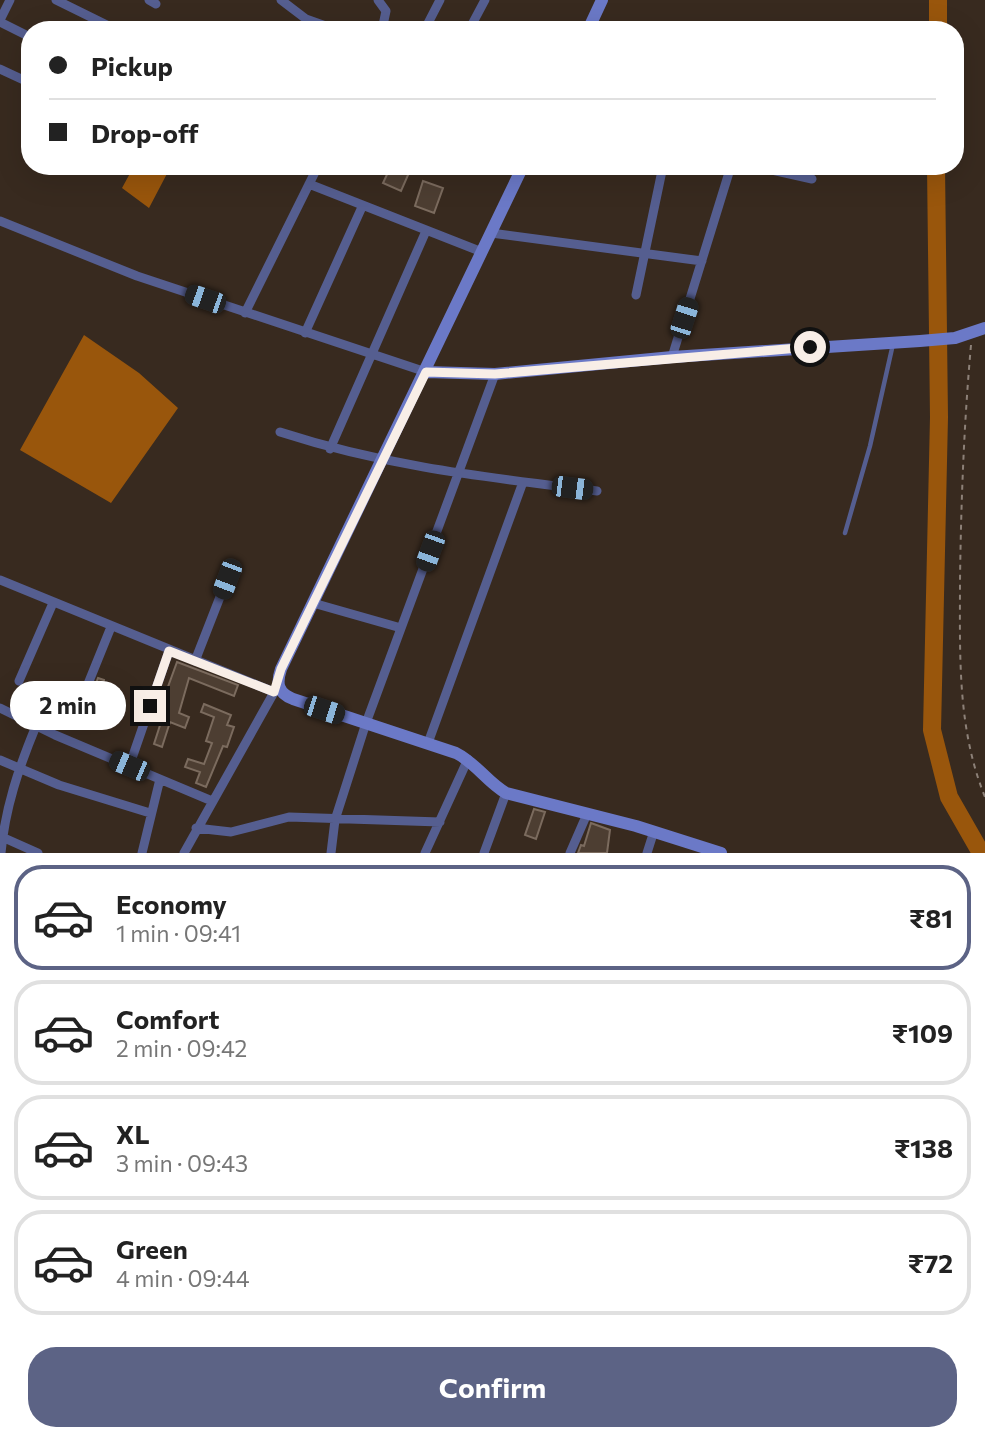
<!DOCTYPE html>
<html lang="en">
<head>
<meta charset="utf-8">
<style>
  body { margin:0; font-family:Commissioner,sans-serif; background:#f2f2f2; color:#222; height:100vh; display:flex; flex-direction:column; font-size:26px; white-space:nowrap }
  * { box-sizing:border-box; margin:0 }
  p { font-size:23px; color:#767676 }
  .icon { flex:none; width:38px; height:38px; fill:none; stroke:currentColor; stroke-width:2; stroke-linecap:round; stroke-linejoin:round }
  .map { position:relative; height:853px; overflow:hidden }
  .details { display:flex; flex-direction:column; background:#fff; flex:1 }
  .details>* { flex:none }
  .guide { position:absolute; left:21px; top:21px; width:943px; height:154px; border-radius:28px; box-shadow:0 7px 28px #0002; display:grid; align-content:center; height:154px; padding:0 28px; background:#fff }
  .end { position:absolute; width:32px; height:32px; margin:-16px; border:9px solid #f8eee7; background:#111; box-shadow:0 0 0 4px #111 }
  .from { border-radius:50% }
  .bubble { position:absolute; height:49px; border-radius:24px; background:#fff; box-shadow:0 7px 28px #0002; font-size:23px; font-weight:700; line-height:49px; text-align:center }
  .car { position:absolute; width:21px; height:42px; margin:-21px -10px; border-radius:9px; box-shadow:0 0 5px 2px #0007; background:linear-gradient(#222 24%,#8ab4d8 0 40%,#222 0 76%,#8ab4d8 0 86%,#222 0) }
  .guide b { display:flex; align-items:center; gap:24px; height:66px; font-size:26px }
  .guide b+b { border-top:2px solid #e0e0e0 }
  .guide i { width:18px; height:18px; background:#222 }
  ul { padding:12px 0 0; list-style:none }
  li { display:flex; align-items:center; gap:21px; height:105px; margin:0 14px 10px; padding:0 14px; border:4px solid #e0e0e0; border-radius:28px }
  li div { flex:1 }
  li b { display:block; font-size:26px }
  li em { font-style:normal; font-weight:700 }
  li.current { border-color:#5c6385 }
  li>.icon { width:63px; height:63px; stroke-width:1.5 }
  .action { display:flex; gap:14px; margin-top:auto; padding:14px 28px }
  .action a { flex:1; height:80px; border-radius:28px; background:#5c6385; color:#fff; font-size:28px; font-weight:700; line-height:80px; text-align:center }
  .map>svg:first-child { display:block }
  .water { fill:#99560c }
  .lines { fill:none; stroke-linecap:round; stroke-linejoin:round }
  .river { stroke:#99560c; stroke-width:18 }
  .building { fill:#4d3e32; stroke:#7b6b5e; stroke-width:2 }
  .path { stroke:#8d8178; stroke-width:2; stroke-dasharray:5 5; stroke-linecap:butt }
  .lane { stroke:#555e90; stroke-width:4.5 }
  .street { stroke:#555e90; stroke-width:9 }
  .secondary { stroke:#6b79c7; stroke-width:12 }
  .route { stroke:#f8eee7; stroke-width:9 }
</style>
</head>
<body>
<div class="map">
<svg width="985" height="853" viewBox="0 0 985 853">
  <rect width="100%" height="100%" fill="#382a1f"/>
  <path class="water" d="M134 166H171L149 208 122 188Z
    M84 335 139 373 178 408 111 503 20 450Z"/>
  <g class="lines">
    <path class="river" d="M938 30V0
      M936 166 939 417 932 730 949 797 981 853"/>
  </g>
  <path class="building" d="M391 166H412L401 191 383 183Z
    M423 181 443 188 434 213 415 206Z
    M177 662 238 685 234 696 189 678 179 713 189 717 185 728 170 722 162 747 154 744 162 719 157 717Z
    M98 678 104 680 103 685 119 689 117 700 103 697 97 716 85 712Z
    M204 704 231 715 227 725 234 727 227 747 223 746 206 787 196 783 200 772 185 767 188 759 204 764 212 743 206 741 214 717 201 712Z
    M534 809 545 812 536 839 525 835Z
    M591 823 610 830 607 853H578L581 845 584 846Z"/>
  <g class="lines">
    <path class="path" d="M971 345C964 423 961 502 960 581 960 655 957 728 985 797"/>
    <path class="lane" d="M845 533 870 446 893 344"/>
    <path class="street" d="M56 0 117 30
      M149 0 156 4
      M281 0 306 19 337 30
      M378 0 386 11 382 30
      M0 20 10 0
      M0 22 30 37
      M425 29 440 0
      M469 30 485 0
      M0 69 30 83
      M511 166 521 171
      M754 166 812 179
      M309 184 482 252
      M0 221 137 276 426 372
      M491 233 702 261
      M636 295 663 166
      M245 313 318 166
      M305 333 362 207
      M672 357 731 166
      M280 432C388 467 485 477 597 491
      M330 449 426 231
      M0 580 274 692
      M313 603 401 628
      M195 661 227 579
      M19 681 53 603
      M0 708 55 735 212 801
      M75 716 111 627
      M428 743 523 482
      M0 760 59 785 150 813
      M129 767 169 651
      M196 828 231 832 289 817 440 822
      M2 837 38 853
      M1 853C5 808 19 767 36 726
      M142 853 160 779
      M184 853 277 687
      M331 853 335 820 366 723 495 374
      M425 853 468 759
      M484 853 506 793
      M570 853 587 814
      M647 853 654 831"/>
    <path class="secondary" d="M588 30 602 0
      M523 166 281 669C276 684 278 693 293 699L456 753C476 763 487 782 506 793L636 826 721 853
      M426 372 495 374 672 357 920 341 955 338 985 328"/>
  </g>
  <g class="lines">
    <path class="route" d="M150 706 169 651 274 692 281 669 426 372 495 374 810 347"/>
  </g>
</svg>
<i class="end from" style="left:810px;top:347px"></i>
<i class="end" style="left:150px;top:706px"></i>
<div class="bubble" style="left:10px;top:681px;width:116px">2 min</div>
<i class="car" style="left:205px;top:299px;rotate:289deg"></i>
<i class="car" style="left:684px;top:318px;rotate:18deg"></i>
<i class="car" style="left:572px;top:488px;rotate:97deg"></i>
<i class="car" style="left:430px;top:551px;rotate:200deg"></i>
<i class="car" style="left:227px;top:579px;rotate:201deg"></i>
<i class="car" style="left:324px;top:710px;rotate:108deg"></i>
<i class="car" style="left:129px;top:766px;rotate:293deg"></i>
<div class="guide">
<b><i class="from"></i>Pickup</b>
<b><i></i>Drop-off</b>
</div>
</div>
<section class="details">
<ul>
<li class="current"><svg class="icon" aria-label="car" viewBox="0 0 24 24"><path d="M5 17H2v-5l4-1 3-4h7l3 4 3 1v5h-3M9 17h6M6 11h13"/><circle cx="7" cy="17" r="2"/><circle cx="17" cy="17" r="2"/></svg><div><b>Economy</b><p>1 min · 09:41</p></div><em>₹81</em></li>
<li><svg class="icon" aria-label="car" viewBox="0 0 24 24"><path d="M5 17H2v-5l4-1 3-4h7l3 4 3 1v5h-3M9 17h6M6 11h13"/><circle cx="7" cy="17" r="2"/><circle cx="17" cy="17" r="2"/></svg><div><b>Comfort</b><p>2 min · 09:42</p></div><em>₹109</em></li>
<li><svg class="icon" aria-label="car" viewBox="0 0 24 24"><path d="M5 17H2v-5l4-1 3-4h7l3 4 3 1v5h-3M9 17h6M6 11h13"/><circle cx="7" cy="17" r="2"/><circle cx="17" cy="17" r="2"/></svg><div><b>XL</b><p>3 min · 09:43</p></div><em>₹138</em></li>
<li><svg class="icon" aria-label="car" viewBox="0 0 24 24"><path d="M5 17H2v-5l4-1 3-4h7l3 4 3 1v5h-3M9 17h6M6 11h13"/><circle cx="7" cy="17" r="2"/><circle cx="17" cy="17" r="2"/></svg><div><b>Green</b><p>4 min · 09:44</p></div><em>₹72</em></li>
</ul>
<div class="action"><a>Confirm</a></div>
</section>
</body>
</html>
